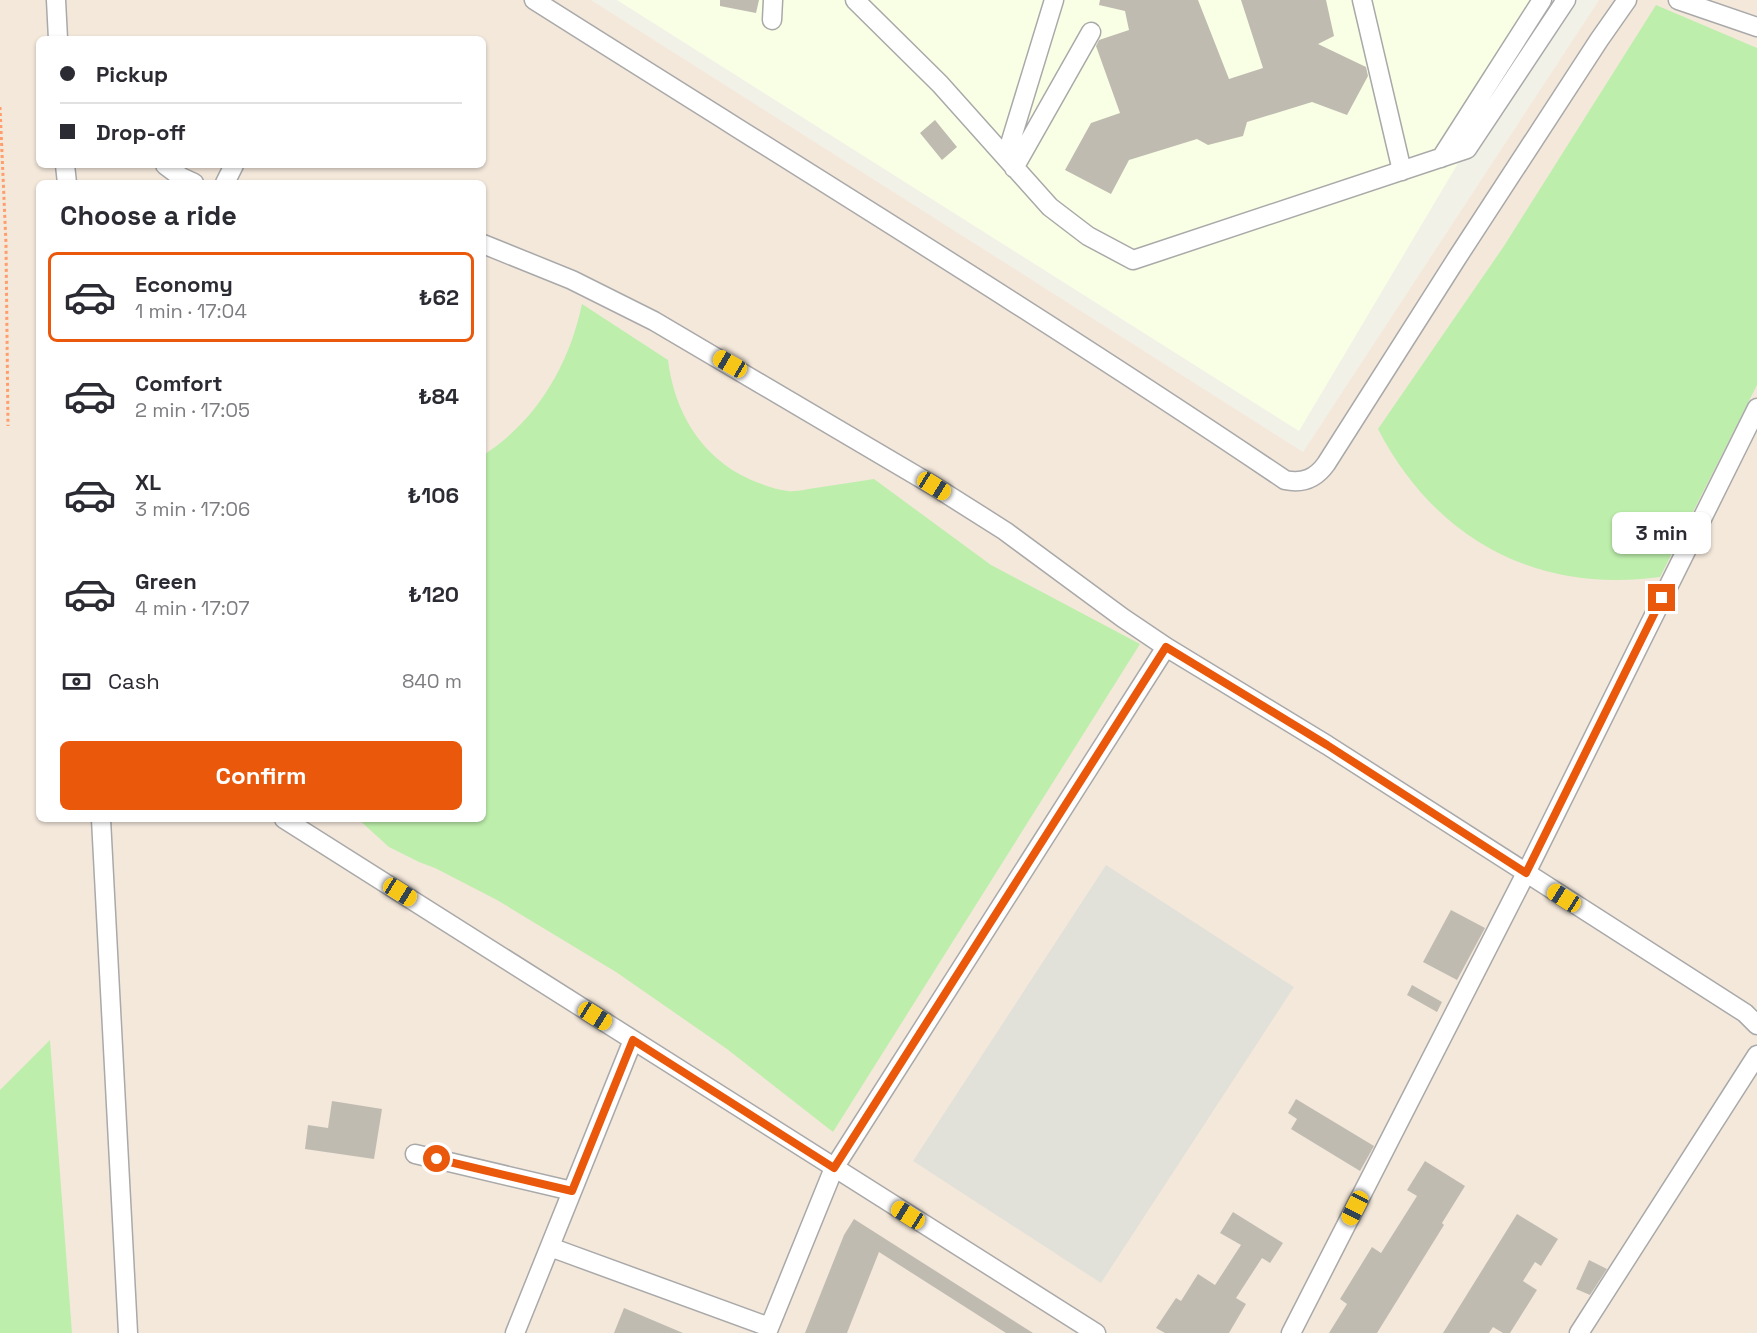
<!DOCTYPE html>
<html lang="en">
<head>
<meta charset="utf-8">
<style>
  body { margin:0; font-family:"Space Grotesk",sans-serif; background:#f2f2f3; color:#2b2b33; height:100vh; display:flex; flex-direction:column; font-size:22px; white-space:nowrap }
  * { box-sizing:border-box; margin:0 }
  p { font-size:20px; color:#7c7c81 }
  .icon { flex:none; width:33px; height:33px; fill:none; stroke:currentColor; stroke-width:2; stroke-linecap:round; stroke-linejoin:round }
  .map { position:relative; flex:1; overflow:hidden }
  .sheet { position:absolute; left:36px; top:180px; width:450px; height:642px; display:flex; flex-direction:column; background:#fff; border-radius:9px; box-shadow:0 2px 4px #0004 }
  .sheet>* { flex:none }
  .top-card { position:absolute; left:36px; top:36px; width:450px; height:132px; border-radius:9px; box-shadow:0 2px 4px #0004; display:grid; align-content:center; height:132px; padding:0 24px; background:#fff }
  .end { position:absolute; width:27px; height:27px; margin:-14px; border:8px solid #ea580c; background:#fff; box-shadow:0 0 0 3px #fff }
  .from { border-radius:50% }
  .bubble { position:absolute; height:42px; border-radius:9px; background:#fff; box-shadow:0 2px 4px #0004; font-size:20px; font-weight:700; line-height:42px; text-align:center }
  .car { position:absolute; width:18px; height:36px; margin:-18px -9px; border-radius:8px; box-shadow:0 0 4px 2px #0007; background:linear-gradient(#f5c518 24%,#345 0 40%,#f5c518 0 76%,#345 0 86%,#f5c518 0) }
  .top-card b { display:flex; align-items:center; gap:21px; height:57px; font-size:22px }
  .top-card b+b { border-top:2px solid #e1e1e2 }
  .top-card i { width:15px; height:15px; background:#2b2b33 }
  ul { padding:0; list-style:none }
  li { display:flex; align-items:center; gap:18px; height:90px; margin:0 12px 9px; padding:0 12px; border:3px solid transparent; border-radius:9px }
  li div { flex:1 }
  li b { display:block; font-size:22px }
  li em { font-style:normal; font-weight:700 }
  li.selected { border-color:#ea580c }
  li>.icon { width:54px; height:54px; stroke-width:1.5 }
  h2 { padding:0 24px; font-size:27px; line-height:72px }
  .pay { display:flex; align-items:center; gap:15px; height:66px; padding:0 24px; font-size:22px }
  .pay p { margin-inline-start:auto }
  .cta { display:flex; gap:12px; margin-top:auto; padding:12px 24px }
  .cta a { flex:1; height:69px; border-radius:9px; background:#ea580c; color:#fff; font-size:24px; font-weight:700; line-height:69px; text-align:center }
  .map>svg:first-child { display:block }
  .education { fill:#f9ffe4 }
  .military { fill:#f4e8db; fill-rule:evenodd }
  .airport { fill:#e1e1d9 }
  .grass { fill:#bdeeac }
  .building { fill:#c0bbb1 }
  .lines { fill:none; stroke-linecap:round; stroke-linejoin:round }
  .minor-casing { stroke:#a9a9a9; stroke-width:21 }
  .path { stroke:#ff9e6c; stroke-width:3; stroke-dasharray:3 3; stroke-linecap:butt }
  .minor { stroke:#fff; stroke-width:18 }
  .route { stroke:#ea580c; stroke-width:8 }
</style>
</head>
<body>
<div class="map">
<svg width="1757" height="1333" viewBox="0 0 1757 1333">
  <rect width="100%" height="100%" fill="#f2f1e8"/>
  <path class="education" d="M617 0H1555L1299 431Z"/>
  <path class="military" d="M0 0H591L1303 452 1599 0H1757V1333H0ZM39 39H483V165H39ZM39 183H483V819H39Z"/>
  <path class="airport" d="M1106 865 1294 987 1101 1283 913 1161Z"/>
  <path class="grass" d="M1656 5 1757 48V385L1660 577C1536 594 1435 539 1378 429L1504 246Z
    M582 304 668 360C674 411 701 457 749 479 761 484 775 490 788 491 797 492 807 489 815 488 835 485 855 482 874 479L991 565 1140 644 833 1132 727 1049 616 972 497 900 435 868 419 862 389 847 358 819H483V455C537 421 569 365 582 304Z
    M50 1040 72 1333H0V1090Z"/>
  <path class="building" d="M720 0H759L756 13 720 6Z
    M1100 0H1198L1229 79 1263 68 1241 0H1326L1334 36 1318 44 1366 67 1368 76 1347 115 1312 102 1247 122 1243 136 1208 145 1197 139 1129 160 1111 194 1065 170 1091 123 1120 113 1096 46 1099 40 1129 30 1125 11 1099 5Z
    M935 120 957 147 942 160 920 133Z
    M1451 910 1485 928 1457 980 1423 962Z
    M1412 985 1442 1002 1437 1012 1407 995Z
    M1296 1099 1374 1146 1360 1171 1291 1129 1297 1119 1288 1113Z
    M332 1101 382 1109 374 1159 305 1149 308 1125 328 1128Z
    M1425 1161 1465 1186 1442 1223 1444 1225 1377 1333H1329L1347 1304 1340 1299 1372 1247 1381 1253 1417 1196 1407 1190Z
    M1233 1212 1283 1243 1270 1263 1262 1258 1236 1298 1246 1304 1229 1333H1165L1156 1328 1176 1298 1181 1301 1198 1274 1215 1285 1241 1245 1220 1233Z
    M1517 1214 1558 1239 1541 1266 1535 1262 1523 1281 1537 1290 1510 1333H1503L1493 1327 1489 1333H1443Z
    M854 1219 1033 1333H1006L879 1252 847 1333H805L844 1235Z
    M1589 1260 1607 1269 1590 1295 1576 1289Z
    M624 1308 683 1333H614Z"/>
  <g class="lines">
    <g class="minor-casing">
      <path id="minor" d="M56 0 58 39
        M534 0C785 159 1039 314 1285 480 1303 484 1316 478 1326 464L1457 258 1599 40 1627 0
        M855 0 940 84 1050 207 1088 236 1133 260 1467 149 1566 0
        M1362 0 1402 171
        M1678 0 1757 27
        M772 20 773 0
        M1006 157 1054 0
        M1441 158 1542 0
        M65 165 67 183
        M165 165 181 177 194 183
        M1014 168 1091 32
        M225 183 234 165
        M483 244 572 280 654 321 934 486 1005 531 1123 618 1166 647 1327 745 1745 1013 1757 1025
        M101 819 128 1333
        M284 819 1096 1333
        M415 1154 572 1191
        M550 1247 769 1327
        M515 1333 633 1040
        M767 1333 834 1168 1166 647
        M1291 1333 1526 873 1757 408
        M1579 1333 1757 1055"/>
    </g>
    <path class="path" d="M0 107 6 244 8 426"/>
    <use href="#minor" class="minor"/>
  </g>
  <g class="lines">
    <path class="route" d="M437 1159 572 1191 633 1040 834 1168 1166 647 1327 745 1526 873 1662 598"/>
  </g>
</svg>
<i class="end from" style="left:437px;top:1159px"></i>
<i class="end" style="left:1662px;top:598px"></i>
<div class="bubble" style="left:1612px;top:512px;width:99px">3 min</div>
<i class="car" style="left:730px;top:364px;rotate:300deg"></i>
<i class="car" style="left:934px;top:486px;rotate:122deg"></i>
<i class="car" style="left:400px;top:892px;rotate:122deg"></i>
<i class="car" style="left:1564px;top:898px;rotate:302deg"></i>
<i class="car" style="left:595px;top:1016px;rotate:122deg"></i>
<i class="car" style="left:1355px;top:1208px;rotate:207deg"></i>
<i class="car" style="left:908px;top:1215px;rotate:302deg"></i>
<div class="top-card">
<b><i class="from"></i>Pickup</b>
<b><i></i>Drop-off</b>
</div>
<section class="sheet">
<h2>Choose a ride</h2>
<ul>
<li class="selected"><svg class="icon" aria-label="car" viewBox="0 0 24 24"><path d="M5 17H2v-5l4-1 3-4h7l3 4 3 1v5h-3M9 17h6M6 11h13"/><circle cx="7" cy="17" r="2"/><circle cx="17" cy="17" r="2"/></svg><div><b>Economy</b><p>1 min · 17:04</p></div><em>₺62</em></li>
<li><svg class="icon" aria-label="car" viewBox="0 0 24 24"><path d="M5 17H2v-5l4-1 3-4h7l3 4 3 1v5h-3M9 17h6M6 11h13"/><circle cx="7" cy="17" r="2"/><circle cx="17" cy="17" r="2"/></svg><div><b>Comfort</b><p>2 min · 17:05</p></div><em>₺84</em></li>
<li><svg class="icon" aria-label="car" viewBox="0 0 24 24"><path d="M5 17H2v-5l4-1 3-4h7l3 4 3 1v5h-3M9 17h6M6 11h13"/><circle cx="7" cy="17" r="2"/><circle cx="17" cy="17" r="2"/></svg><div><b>XL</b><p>3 min · 17:06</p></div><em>₺106</em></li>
<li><svg class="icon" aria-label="car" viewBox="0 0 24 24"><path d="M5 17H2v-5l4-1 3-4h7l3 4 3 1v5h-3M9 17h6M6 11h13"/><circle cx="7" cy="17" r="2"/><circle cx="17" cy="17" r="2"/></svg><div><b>Green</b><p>4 min · 17:07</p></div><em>₺120</em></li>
</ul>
<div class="pay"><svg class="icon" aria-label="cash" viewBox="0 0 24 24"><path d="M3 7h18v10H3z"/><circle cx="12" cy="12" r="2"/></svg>Cash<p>840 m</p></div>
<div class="cta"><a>Confirm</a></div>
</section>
</div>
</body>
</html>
